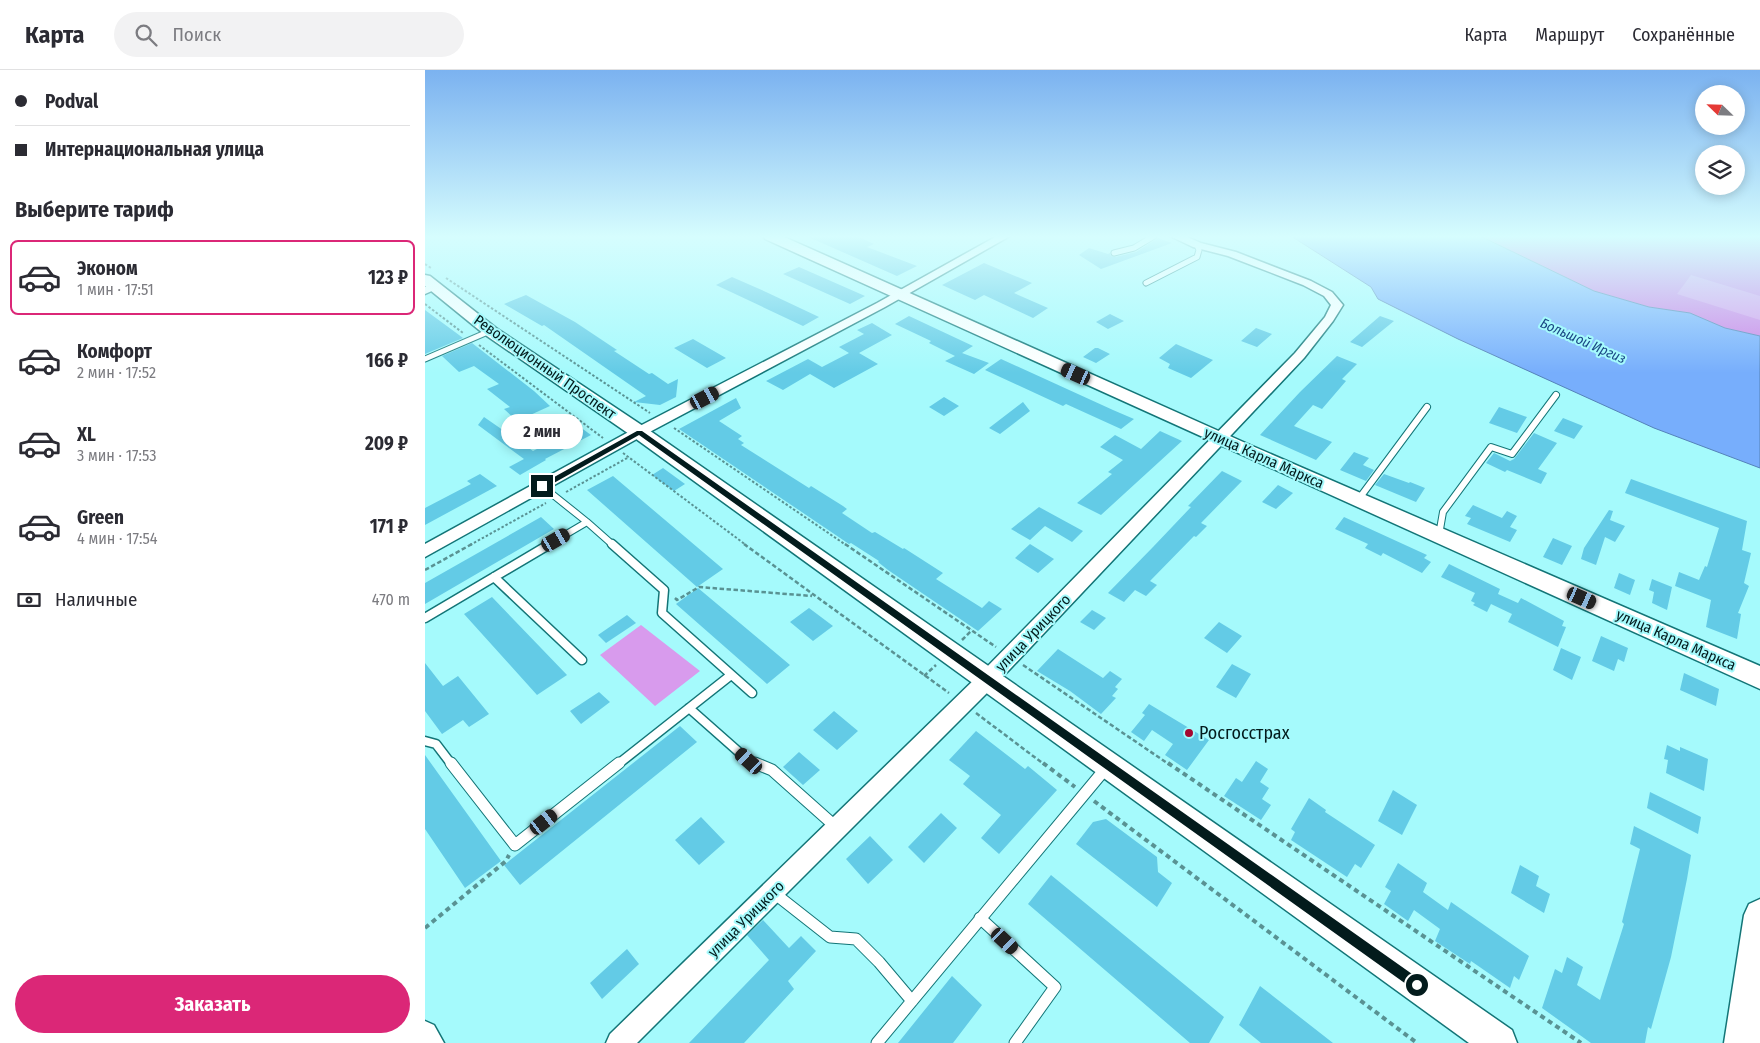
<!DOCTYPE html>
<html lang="ru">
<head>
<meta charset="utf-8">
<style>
  body { margin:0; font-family:"Fira Sans Condensed",sans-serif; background:#f2f2f3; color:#2b2b33; height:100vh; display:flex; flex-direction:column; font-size:19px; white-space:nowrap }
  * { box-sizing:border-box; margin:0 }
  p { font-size:16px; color:#7c7c81 }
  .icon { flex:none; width:28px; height:28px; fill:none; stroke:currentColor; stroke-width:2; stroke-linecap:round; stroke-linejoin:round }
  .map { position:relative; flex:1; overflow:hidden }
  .details { display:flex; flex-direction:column; background:#fff; width:425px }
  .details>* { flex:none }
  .top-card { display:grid; align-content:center; height:110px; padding:0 15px; background:#fff }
  .needle { width:32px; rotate:293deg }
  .tools { position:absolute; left:1270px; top:15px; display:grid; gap:10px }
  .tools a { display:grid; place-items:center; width:50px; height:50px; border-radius:50%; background:#fff; box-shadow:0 2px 12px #0003; font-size:25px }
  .end { position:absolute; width:22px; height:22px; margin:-11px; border:6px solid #031b1c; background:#fff; box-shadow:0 0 0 2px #fff }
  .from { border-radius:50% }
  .bubble { position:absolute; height:35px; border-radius:18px; background:#fff; box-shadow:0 2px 12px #0003; font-size:16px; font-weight:700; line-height:35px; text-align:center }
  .car { position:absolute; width:15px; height:30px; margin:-15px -8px; border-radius:6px; box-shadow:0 0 4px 1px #0007; background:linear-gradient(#222 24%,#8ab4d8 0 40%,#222 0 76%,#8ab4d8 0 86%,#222 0) }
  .top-card b { display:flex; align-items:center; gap:18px; height:48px; font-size:19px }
  .top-card b+b { border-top:1px solid #e1e1e2 }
  .top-card i { width:12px; height:12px; background:#2b2b33 }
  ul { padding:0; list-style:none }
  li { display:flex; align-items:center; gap:15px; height:75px; margin:0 10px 8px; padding:0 5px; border:2px solid transparent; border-radius:8px }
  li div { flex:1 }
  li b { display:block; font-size:19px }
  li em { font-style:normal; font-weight:700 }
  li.on { border-color:#db2777 }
  li>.icon { width:45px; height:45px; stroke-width:1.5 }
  h2 { padding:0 15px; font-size:22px; line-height:60px }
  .pay { display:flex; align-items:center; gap:12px; height:55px; padding:0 15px; font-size:19px }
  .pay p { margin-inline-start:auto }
  .button { display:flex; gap:10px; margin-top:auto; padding:10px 15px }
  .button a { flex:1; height:58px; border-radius:30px; background:#db2777; color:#fff; font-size:20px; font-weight:700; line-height:58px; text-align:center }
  header { display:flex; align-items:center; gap:30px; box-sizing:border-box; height:70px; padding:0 25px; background:#fff; border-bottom:1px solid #e1e1e2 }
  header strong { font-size:24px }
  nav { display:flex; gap:28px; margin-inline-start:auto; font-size:18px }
  .search { width:350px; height:45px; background:#f2f2f3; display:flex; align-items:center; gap:12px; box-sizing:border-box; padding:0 18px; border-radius:28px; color:#7c7c81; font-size:19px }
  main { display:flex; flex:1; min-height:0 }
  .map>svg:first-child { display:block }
  .green { fill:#d89bed }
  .forest { fill:#ce83e7 }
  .water { fill:#77aefc; stroke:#5482b9 }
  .building { fill:#63cbe6 }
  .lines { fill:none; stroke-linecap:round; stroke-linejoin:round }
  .lane-far3-casing { stroke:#137577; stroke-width:7 }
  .lane-far2-casing { stroke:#137577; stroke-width:8 }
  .lane-far1-casing { stroke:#137577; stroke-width:11 }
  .lane-casing { stroke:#137577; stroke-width:13 }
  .street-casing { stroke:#137577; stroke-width:3 }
  .secondary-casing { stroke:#137577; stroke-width:3 }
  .path-far2 { stroke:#599293; stroke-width:2; stroke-dasharray:2.5 2; stroke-linecap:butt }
  .path-far1 { stroke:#599293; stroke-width:2.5; stroke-dasharray:4.5 2.5; stroke-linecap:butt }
  .path { stroke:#599293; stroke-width:4; stroke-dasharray:5 4; stroke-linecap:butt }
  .lane-far3 { stroke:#fff; stroke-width:5 }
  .lane-far2 { stroke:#fff; stroke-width:6 }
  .lane-far1 { stroke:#fff; stroke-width:8 }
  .lane { stroke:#fff; stroke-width:11 }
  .street { fill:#fff; fill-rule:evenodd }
  .secondary { fill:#fff; fill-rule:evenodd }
  .route { fill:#031b1c }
  .poi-dot { fill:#a40730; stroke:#a5fafc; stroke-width:2 }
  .labels { text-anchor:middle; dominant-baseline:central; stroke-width:4; stroke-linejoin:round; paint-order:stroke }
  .far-water-label { font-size:14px; font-style:italic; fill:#1b4785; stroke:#a5fafc }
  .street-label { font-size:15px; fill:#031b1c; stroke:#a5fafc }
  .near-poi-label { font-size:18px; fill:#031b1c; stroke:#a5fafc; text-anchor:start }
</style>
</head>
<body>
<header>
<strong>Карта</strong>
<div class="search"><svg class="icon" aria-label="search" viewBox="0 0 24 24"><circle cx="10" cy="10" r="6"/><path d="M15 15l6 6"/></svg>Поиск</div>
<nav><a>Карта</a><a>Маршрут</a><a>Сохранённые</a></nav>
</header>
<main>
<section class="details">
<div class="top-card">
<b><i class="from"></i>Podval</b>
<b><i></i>Интернациональная улица</b>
</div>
<h2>Выберите тариф</h2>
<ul>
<li class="on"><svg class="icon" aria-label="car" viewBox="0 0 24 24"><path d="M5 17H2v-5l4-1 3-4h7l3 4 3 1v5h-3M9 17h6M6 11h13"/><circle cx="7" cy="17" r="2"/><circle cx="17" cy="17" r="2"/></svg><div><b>Эконом</b><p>1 мин · 17:51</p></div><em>123 ₽</em></li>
<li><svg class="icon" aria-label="car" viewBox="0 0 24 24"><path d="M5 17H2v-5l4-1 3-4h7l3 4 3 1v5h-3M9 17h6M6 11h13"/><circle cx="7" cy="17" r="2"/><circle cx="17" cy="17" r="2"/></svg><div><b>Комфорт</b><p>2 мин · 17:52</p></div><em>166 ₽</em></li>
<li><svg class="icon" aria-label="car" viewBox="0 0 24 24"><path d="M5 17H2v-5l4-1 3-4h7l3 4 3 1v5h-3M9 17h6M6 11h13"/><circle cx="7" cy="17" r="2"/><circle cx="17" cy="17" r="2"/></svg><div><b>XL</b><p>3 мин · 17:53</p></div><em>209 ₽</em></li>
<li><svg class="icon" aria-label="car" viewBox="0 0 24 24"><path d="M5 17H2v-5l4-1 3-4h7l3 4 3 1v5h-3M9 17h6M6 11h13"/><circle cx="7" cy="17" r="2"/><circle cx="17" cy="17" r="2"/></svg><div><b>Green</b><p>4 мин · 17:54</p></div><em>171 ₽</em></li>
</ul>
<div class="pay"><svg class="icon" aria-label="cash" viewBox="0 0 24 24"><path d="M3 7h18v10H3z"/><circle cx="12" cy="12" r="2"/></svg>Наличные<p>470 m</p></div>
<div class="button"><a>Заказать</a></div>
</section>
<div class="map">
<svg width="1335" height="973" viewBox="0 0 1335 973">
  <rect width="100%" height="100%" fill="#a5fafc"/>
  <path class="green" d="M1262 166H1335V266L1300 258 1265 243 1224 237Z
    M216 555 275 601 230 636 175 585Z"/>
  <path class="forest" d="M1055 166H1335V226L1266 205 1252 224 1335 250V266L1300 258 1265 243 1224 237 1169 221Z"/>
  <path class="water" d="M866 166H1055L1169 221 1224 237 1265 243 1300 258 1335 266V398L1229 358 1033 269 953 229 946 217Z"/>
  <path class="building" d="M381 166H432L449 174 442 177 492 196 472 206Z
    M733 168 747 173 676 199 654 185 664 178 683 184 685 183 686 186 690 187 711 182Z
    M559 193 607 213 589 223 623 238 608 248 559 225 550 230 517 215Z
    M374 197 440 226 425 234 358 204Z
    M307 207 341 222 394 247 378 256 291 215Z
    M101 225 150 252 192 280 189 281 224 304 227 303 243 314 253 309 251 327 235 335 209 332 221 326 119 255 117 256 79 234Z
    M0 240 30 262 38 268 0 284Z
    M685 244 699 251 683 259 671 252Z
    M484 246 548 276 537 283 564 293 549 304 520 291 530 286 504 273 506 271 470 254Z
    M955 246 969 251 937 277 925 272Z
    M447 253 467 265 434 283 453 294 409 318 385 304 358 320 341 311 383 289 397 297 424 283 414 277 439 264 432 260Z
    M831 258 847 264 832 277 816 271Z
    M268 269 301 288 282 298 249 278Z
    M47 273 109 321 125 336 92 351 79 339 85 337 62 319 74 314 49 296 34 302 17 286Z
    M751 274 788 290 766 308 743 298 745 294 734 288Z
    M670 278H673L685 284 671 293 658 287Z
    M912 286 932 294 917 309 921 311 897 339 888 335 869 356 907 372 891 390 835 365 875 322Z
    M576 289 688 340 709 349 696 359 641 334 638 336 560 300Z
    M519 327 534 336 519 346 504 337Z
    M311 328 316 338 294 351 317 366 313 369 319 373 316 375 384 418 386 416 418 436 422 439 417 443 447 463 450 462 478 479 479 478 518 503 511 509 557 538 564 531 577 539 553 561 463 500 453 492 454 491 426 473 424 474 254 359Z
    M598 332 605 341 575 364 564 358Z
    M1074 337 1102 347 1092 363 1064 353Z
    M59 347 108 381 155 357 166 365 120 389 121 390 95 405 84 397 99 389 53 355Z
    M1138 348 1158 356 1149 369 1129 361Z
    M735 361 757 371 676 445 652 433 687 404 683 402 698 390 675 377 690 365 716 379Z
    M1109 363 1132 373 1113 399 1122 403 1116 414 1082 400 1080 402 1061 393 1069 383 1085 391 1089 389Z
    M929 382 944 388 938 395 949 400 941 411 915 400Z
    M238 398 260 414 249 421 227 405Z
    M797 401 817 411 776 453 782 456 771 467 769 466 725 511 732 515 721 526 710 520 699 532 683 523 728 477 766 437 763 436Z
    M55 404 72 416 0 455V438L46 414 42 411Z
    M959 404 984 413 985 412 1000 418 991 432 950 415Z
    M188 406 298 499 272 517 162 420Z
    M1206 409 1322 451 1317 480 1326 483 1319 513 1324 516 1313 543 1316 544 1312 569 1281 557 1286 530 1250 516 1254 502 1274 510 1280 496 1282 497 1294 458 1200 423Z
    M853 415 868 423 851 439 837 432Z
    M1048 435 1077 448 1082 441 1092 446 1085 457 1092 460 1085 472 1042 454 1046 448 1040 446Z
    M614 437 658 461 647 472 620 456 605 470 586 459Z
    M1184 440 1188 441 1185 450 1200 456 1190 472 1180 467 1171 495 1156 489 1159 478Z
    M116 447 129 459 0 534V513Z
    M919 447 1002 485 999 488 1006 492 997 503 958 483 956 486 940 478 943 474 910 459Z
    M1128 468 1147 476 1137 495 1118 487Z
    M605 474 629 489 613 503 590 488Z
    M1024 494 1075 519 1073 524 1093 533 1096 528 1139 551 1137 556 1141 557 1133 577 1083 552 1087 544 1066 534 1062 542 1048 535 1050 533 1046 531 1050 523 1016 507Z
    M1194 503 1210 510 1205 525 1189 518Z
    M1227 509 1247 517 1242 540 1227 533 1229 522 1224 520Z
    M273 518 365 595 342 614 251 534Z
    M67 527 142 605 112 625 39 544Z
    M384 538 408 556 388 571 365 552Z
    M667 540 681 548 669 560 655 552Z
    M202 545 211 553 181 573 173 565Z
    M794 552 817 566 802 583 779 568Z
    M1176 566 1203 578 1199 592 1193 589 1189 601 1167 591Z
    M1136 578 1156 587 1147 610 1128 600Z
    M633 579 678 608 685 601 697 609 690 617 693 619 687 626 691 628 676 644 645 621 612 601Z
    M0 593 18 616 33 606 64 644 44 657 38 650 17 664 0 641Z
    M807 594 826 604 811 628 791 617Z
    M1259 603 1294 619 1291 636 1255 620Z
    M174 622 185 632 156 654 145 641Z
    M724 634 784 670 762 700 740 685 748 674 727 660 719 671 706 662 720 645 717 643Z
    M409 641 433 661 412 680 388 660Z
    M255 656 272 672 95 815 79 795Z
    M551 661 600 699 603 696 632 720 574 784 556 768 576 745 538 714 545 706 524 690Z
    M1242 675 1255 681V677L1283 689 1279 721 1241 703 1243 690 1239 689Z
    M374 682 395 700 378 715 358 697Z
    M0 685 76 791 40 818 0 759Z
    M831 691 843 699 835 712 844 718 837 729 846 735 836 750 799 726 811 708 817 712Z
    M968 720 992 735 977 765 953 751Z
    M1225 722 1276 747 1273 764 1222 738Z
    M884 728 901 740 900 742 950 775 936 798 930 794 922 807 866 770 870 762 866 759Z
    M516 743 532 758 499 793 483 777Z
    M276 747 300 772 274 795 250 770Z
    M681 749 732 787 733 802 747 813 732 837 651 774 668 752Z
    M1209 756 1266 785 1262 809 1246 887 1226 959 1223 957 1220 973H1166L1117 938 1130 899 1137 903 1142 887 1158 897 1152 915 1175 930 1199 854 1197 852 1215 779 1205 774Z
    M445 766 468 790 443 814 421 789Z
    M973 793 1002 813 998 822 1023 840 1026 832 1104 886 1094 910 1089 906 1085 918 1046 891 1045 894 1010 871 1015 859 989 840 983 851 959 834 966 821 960 817Z
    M1095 795 1114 806 1111 816 1125 824 1119 843 1086 823Z
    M626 805 799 947 784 973H765L603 834Z
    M338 850 364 878 376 866 391 881 363 911 369 919 319 973H264L344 890 322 865Z
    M202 879 214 894 177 929 165 913Z
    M527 906 557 935 528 973H473Z
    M835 916 908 973H836L814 955Z"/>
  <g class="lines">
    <g class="lane-far3-casing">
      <path id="lane-far3" d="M689 183 709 178 729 166
        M721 213 772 187 774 180 772 175
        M0 289 65 261"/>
    </g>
    <g class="lane-far2-casing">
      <path id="lane-far2" d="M117 416 162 452 123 475
        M933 430 1002 337
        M162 452 188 475
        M1014 465 1018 442 1066 377 1087 384 1131 325"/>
    </g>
    <g class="lane-far1-casing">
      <path id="lane-far1" d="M187 474 239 520 237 543 327 623
        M69 507 157 590
        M0 548 125 474
        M264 638 324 691 333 695
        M0 671 11 674 27 695
        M192 695 306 605"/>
    </g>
    <g class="lane-casing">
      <path id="lane" d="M26 693 90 775 194 693
        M330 693 347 700 411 757
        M349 823 405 867 431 869 454 892 487 931
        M555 848 630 917 590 973
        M452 973 681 698"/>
    </g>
    <g class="street-casing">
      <path id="street" d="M572 166H585L460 237 219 365 0 487V474L209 359 452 233Z
        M745 166H760L776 173 811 182 886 211 907 222 918 235 908 251 879 288 569 616 212 973H181L185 964 555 604 870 283 900 247 906 235 899 226 878 215 803 186 768 177Z
        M11 214 16 217 0 224V217Z
        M0 951 9 955 19 973H0Z"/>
    </g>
    <g class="secondary-casing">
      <path id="secondary" d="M338 166H357L825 375 1335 596V619L340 169Z
        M0 205 5 206 71 258 221 358 1087 960 1092 973H1044L207 366 59 264 0 216Z
        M1335 829V973H1299L1319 845 1324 834Z"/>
    </g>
    <path class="path-far2" d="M0 194 6 198
      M21 208 225 343
      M0 234 38 263
      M54 275 178 368
      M249 358 421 475
      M198 383 321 475
      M141 422 204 387
      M45 475 121 433"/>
    <path class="path-far1" d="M319 474 524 623
      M420 474 571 577
      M0 500 47 474
      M250 528 252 530 274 517 387 526
      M537 570 547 560
      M598 595 745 695
      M499 606 511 595
      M551 643 620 695"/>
    <path class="path" d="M618 693 650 717
      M743 693 1156 973
      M669 731 992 973
      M0 858 81 791 84 785"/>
    <use href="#lane-far3" class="lane-far3"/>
    <use href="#lane-far2" class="lane-far2"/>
    <use href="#lane-far1" class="lane-far1"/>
    <use href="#lane" class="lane"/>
    <use href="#street" class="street"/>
    <use href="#secondary" class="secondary"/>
  </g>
  <linearGradient id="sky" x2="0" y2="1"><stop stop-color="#7bb2f0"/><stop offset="0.55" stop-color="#d6fdfe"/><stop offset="1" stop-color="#d6fdfe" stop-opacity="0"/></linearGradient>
  <rect width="1335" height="303" fill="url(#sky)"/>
  <path class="route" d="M212 361H217L997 911 999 915 997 919 992 921 988 919 214 365 120 418 113 416Z"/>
  <circle class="poi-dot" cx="764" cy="663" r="5"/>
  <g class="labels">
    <g class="far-water-label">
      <text transform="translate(1158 271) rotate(24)">Большой Иргиз</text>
    </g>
    <g class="street-label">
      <text transform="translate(120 297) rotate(35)">Революционный Проспект</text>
      <text transform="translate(839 388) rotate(24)">улица Карла Маркса</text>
      <text transform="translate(608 563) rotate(-46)">улица Урицкого</text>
      <text transform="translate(1251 570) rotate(24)">улица Карла Маркса</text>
      <text transform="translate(321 849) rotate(-45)">улица Урицкого</text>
    </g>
    <g class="near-poi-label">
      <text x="774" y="663">Росгосстрах</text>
    </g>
  </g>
</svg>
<div class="tools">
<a><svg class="needle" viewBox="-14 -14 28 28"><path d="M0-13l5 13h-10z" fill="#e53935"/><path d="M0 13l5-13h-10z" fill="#7c7c81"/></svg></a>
<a><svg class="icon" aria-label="layers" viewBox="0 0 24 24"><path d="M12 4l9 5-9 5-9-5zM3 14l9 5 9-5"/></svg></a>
</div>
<i class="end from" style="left:992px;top:915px"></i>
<i class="end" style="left:117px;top:416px"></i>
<div class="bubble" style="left:76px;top:344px;width:82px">2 мин</div>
<i class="car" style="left:651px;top:304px;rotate:294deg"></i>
<i class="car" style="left:280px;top:328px;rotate:62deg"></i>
<i class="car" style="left:131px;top:470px;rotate:60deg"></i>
<i class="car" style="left:1157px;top:528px;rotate:114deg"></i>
<i class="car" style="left:324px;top:691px;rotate:312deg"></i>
<i class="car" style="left:119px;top:752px;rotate:52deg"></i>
<i class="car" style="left:580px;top:871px;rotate:133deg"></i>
</div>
</main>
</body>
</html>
